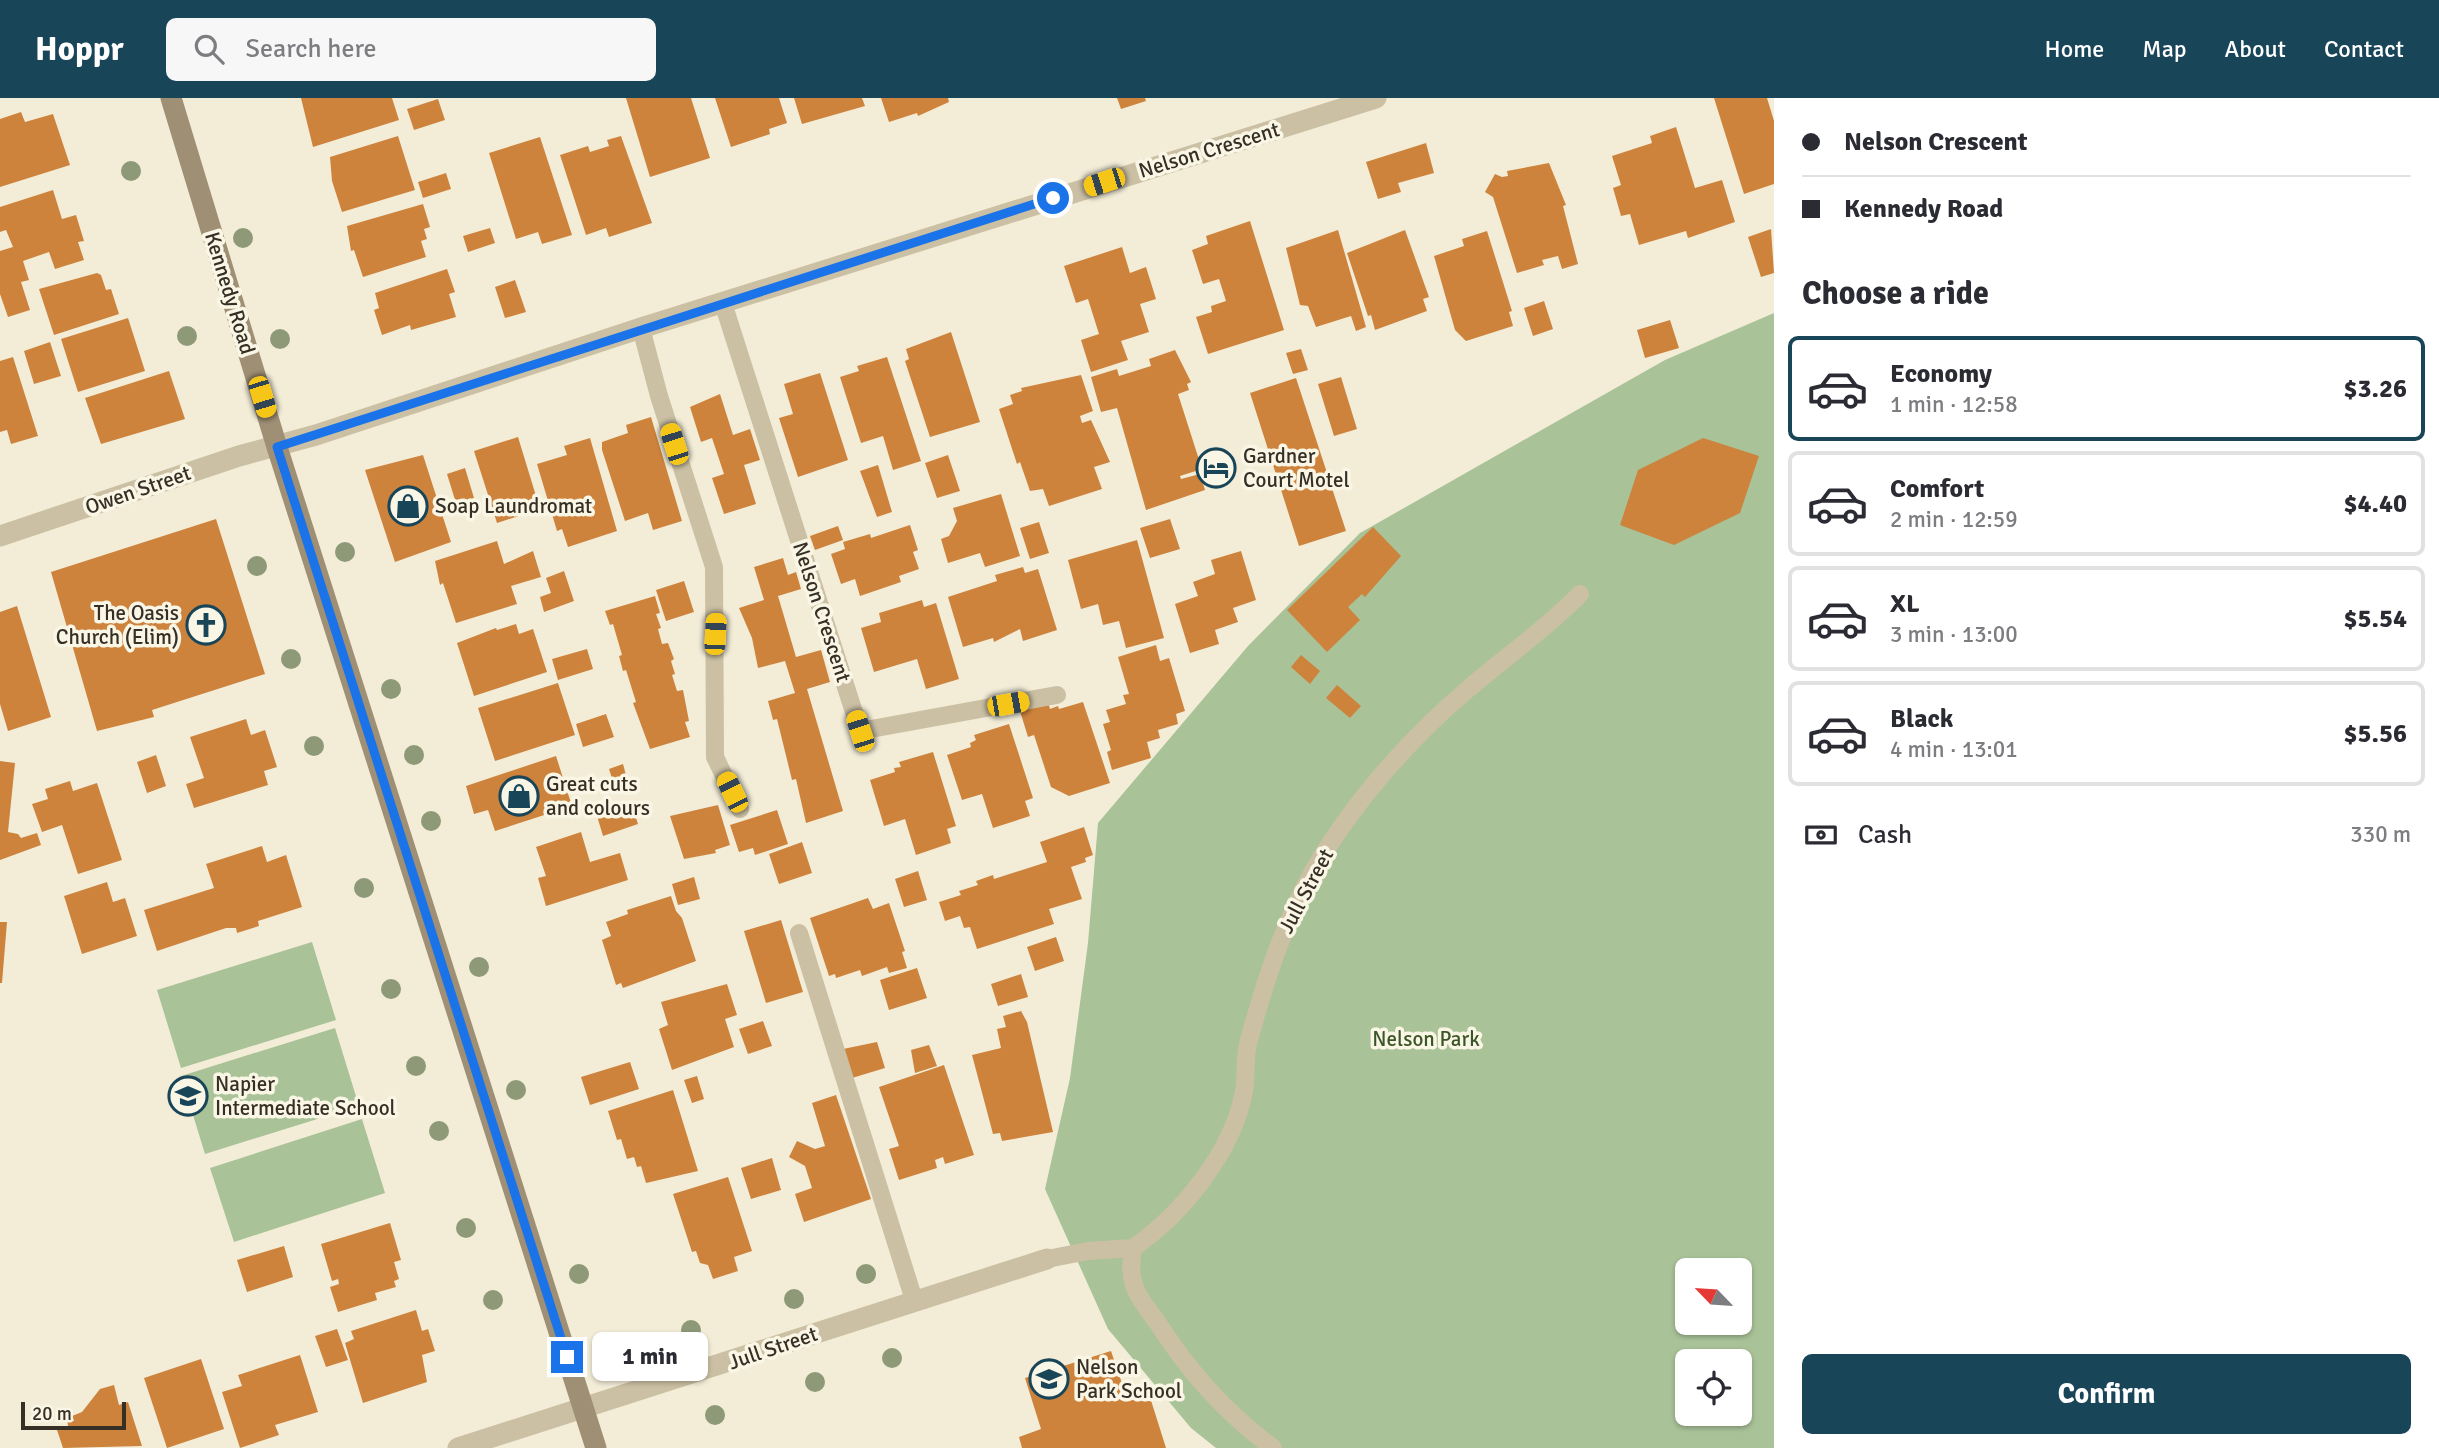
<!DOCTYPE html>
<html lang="en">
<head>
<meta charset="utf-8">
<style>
  body { margin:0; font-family:Signika,sans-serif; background:#f7f7f7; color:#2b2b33; height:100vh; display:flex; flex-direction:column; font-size:26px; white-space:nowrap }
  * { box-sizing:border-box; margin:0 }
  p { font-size:23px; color:#7c7c81 }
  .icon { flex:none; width:38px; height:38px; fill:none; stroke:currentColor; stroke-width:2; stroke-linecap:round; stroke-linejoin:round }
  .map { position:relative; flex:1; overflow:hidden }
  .drawer { display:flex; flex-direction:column; background:#fff; width:665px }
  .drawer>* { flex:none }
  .guide { display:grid; align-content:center; height:154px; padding:0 28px; background:#fff }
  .needle { width:46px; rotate:295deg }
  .tools { position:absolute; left:1675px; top:1160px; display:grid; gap:14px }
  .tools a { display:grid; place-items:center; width:77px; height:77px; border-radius:10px; background:#fff; box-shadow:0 2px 5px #0004; font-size:35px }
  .scale { position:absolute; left:21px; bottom:18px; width:105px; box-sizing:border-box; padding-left:7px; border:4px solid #362f26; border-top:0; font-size:19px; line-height:24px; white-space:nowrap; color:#362f26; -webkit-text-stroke:5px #faf6e5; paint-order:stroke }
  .end { position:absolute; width:32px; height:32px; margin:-16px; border:9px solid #1a73e8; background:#fff; box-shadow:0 0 0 4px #fff }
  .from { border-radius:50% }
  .bubble { position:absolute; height:49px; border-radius:10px; background:#fff; box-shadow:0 2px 5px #0004; font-size:23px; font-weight:800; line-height:49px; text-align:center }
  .car { position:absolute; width:21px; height:42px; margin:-21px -10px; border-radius:9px; box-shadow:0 0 5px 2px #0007; background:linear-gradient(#f5c518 24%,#345 0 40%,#f5c518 0 76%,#345 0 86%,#f5c518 0) }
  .guide b { display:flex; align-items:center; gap:24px; height:66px; font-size:26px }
  .guide b+b { border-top:2px solid #e1e1e2 }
  .guide i { width:18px; height:18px; background:#2b2b33 }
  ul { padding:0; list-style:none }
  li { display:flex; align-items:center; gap:21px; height:105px; margin:0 14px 10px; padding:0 14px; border:4px solid #e1e1e2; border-radius:10px }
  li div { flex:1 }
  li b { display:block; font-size:26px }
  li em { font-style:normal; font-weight:800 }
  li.current { border-color:#194559 }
  li>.icon { width:63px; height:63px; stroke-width:1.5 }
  h2 { padding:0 28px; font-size:32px; line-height:84px }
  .pay { display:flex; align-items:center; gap:18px; height:77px; padding:0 28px; font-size:26px }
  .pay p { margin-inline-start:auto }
  .action { display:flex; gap:14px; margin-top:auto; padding:14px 28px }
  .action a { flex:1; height:80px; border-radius:10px; background:#194559; color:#fff; font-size:28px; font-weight:800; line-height:80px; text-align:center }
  header { display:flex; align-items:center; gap:42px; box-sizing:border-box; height:98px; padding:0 35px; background:#194559; color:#fff }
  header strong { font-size:33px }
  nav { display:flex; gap:38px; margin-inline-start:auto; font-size:24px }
  .search { width:490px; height:63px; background:#f7f7f7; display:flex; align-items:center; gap:18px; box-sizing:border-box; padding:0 24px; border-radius:10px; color:#7c7c81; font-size:26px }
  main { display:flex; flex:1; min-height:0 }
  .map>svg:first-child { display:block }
  .green { fill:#a9c298; fill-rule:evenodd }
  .building { fill:#cd833c }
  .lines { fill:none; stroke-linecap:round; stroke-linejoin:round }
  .lane { stroke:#cbc0a4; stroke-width:18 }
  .street { stroke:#cbc0a4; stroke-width:21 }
  .secondary { stroke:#9f8f75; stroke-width:21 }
  .tree { fill:#8d9977 }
  .route { stroke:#1a73e8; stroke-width:9 }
  .labels { text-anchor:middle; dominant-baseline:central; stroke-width:7; stroke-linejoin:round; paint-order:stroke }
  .street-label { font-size:21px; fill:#362f26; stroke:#faf6e5 }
  .poi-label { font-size:21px; fill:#362f26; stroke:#faf6e5; text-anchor:start }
  .park-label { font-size:21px; fill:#3a5528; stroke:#faf6e5 }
</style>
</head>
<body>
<header>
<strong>Hoppr</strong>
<div class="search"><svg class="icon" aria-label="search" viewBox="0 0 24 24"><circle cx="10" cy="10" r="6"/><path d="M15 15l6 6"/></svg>Search here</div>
<nav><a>Home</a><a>Map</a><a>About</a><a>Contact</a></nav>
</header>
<main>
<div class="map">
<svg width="1774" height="1350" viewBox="0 0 1774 1350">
  <rect width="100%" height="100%" fill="#f3edd8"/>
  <path class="green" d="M1774 215V1350H1216L1191 1330 1108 1231 1045 1091 1070 980 1088 845 1098 725 1248 548 1360 435 1665 262ZM1687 1172H1740V1225H1687ZM1687 1264H1740V1316H1687Z
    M312 844 336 922 181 970 157 892Z
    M335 930 359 1008 205 1056 181 978Z
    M362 1021 385 1095 234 1144 210 1070Z"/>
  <path class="building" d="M301 0H392L399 22 313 49Z
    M626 0H691L710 60 650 79Z
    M715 0H779L787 25 769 31 770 36 731 49Z
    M794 0H862L865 8 802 26Z
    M881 0H948L949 4 918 18 917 15 889 24Z
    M1117 0H1145L1146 3 1121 11Z
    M1714 0H1767L1774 23V86L1744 96Z
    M438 1 445 22 414 32 407 11Z
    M21 14 25 24 53 16 70 67 0 89V21Z
    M1676 29 1695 90 1722 82 1735 124 1688 140 1686 133 1639 147 1630 116 1621 118 1613 90 1621 87 1612 58 1652 45 1650 38Z
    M398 38 415 92 342 114 332 83 330 59Z
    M621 38 652 125 609 139 606 130 586 137 560 57 588 48 590 54 609 48 607 42Z
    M540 39 572 137 542 146 538 134 516 141 489 55Z
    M1426 45 1434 75 1398 85 1401 94 1378 101 1366 64Z
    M1549 65 1566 107 1563 108 1578 166 1562 171 1558 158 1542 162 1544 167 1517 175 1493 99 1485 94 1495 76 1502 79 1508 78 1507 73Z
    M446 75 451 91 423 100 418 84Z
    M53 92 62 121 76 117 84 143 78 144 84 162 55 171 49 154 23 163 29 182 21 184 30 212 8 219 0 196V153L13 149 6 132 0 134V109Z
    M423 106 430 129 424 131 427 141 421 143 426 159 363 179 354 152 351 153 347 128Z
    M1250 123 1284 232 1208 256 1196 219 1212 214 1211 208 1226 203 1219 181 1203 186 1192 152 1208 146 1206 138Z
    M490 130 495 145 468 154 463 138Z
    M1771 131 1774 175 1761 179 1748 139Z
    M1338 132 1366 229 1356 233 1351 218 1316 229 1308 208 1300 207 1286 150Z
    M1405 132 1429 199 1423 201 1427 213 1375 232 1371 217 1368 218 1347 155Z
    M1487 133 1512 213 1509 214 1513 228 1466 243 1455 232 1434 158 1464 148 1462 141Z
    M1122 149 1130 175 1146 169 1156 201 1140 206 1149 234 1121 243 1128 262 1091 274 1081 242 1099 236 1088 201 1076 205 1064 168Z
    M447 171 455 194 449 196 456 219 411 232 410 227 382 237 374 212 379 210 375 195Z
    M97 175 101 177 106 192 111 191 119 216 54 237 39 191Z
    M515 182 526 214 505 220 495 189Z
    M1544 203 1553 231 1533 238 1524 210Z
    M128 220 145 273 78 294 61 241Z
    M1670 222 1679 250 1645 260 1637 232Z
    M951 234 980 324 930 339 905 263 909 261 906 251Z
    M50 244 61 278 34 286 24 253Z
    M1301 251 1308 272 1293 276 1286 255Z
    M1175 252 1191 284 1187 286 1189 292 1178 296 1202 371 1180 378 1181 381 1200 376 1205 392 1146 412 1117 310 1101 314 1091 279 1117 271 1119 278 1151 268 1149 261Z
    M13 259 38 338 11 346 7 332 0 334V263Z
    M887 259 921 363 893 372 883 338 861 345 840 279 859 273 857 268Z
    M169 273 185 321 101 346 85 300Z
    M820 275 848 362 798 379 779 320 793 316 784 286Z
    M1081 277 1093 313 1080 318 1082 325 1091 322 1110 364 1094 369 1102 391 1049 408 1043 391 1030 393 1020 364 1017 366 999 311 1013 306 1010 297 1022 293 1021 290Z
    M1341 279 1357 331 1334 338 1318 286Z
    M1296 280 1346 433 1299 448 1250 295Z
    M720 296 733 337 750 331 760 362 744 367 756 406 724 416 712 380 724 376 712 340 701 344 690 309Z
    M651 319 682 423 653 432 648 415 625 423 602 352V344L628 335 626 327Z
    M518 339 540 411 497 425 474 353Z
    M590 340 617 433 568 449 562 431 557 433 537 366 567 357 564 348Z
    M1703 340 1759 358 1740 415 1674 447 1620 427 1638 372Z
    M423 357 451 444 395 464 365 372Z
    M948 357 960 393 937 400 925 365Z
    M878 367 892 414 877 419 860 373Z
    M465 370 474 400 456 405 447 376Z
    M1001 396 1020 458 985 469 980 455 948 465 941 441 949 438 957 423 953 410Z
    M216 421 265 576 152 612 154 619 97 633 51 474Z
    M1170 421 1180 451 1150 460 1140 430Z
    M1039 424 1049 455 1030 461 1020 430Z
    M910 427 918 452 913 454 919 471 899 478 901 484 860 498 855 481 841 486 831 456 845 451 843 444 870 436 871 440Z
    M838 428 843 442 815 452 810 438Z
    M1373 429 1401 458 1365 499 1362 496 1348 509 1360 522 1327 554 1287 512Z
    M1137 442 1164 540 1126 550 1119 523 1103 527 1098 506 1081 511 1068 462Z
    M497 443 504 466 533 453 541 479 511 488 517 506 456 525 443 485 440 487 435 463Z
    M1241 453 1256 502 1233 510 1238 524 1215 532 1219 546 1190 555 1175 506 1198 498 1193 484 1215 476 1211 462Z
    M783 460 788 477 796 474 801 491 778 498 796 559 821 552 830 584 807 591 843 713 806 725 796 681 792 682 777 621 773 622 768 603 795 595 785 563 758 570 752 540 739 510 764 502 754 469Z
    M1023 469 1025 475 1038 471 1057 532 1023 543 1020 531 994 544 993 540 963 549 948 499 997 483 995 477Z
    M564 473 574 503 544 514 540 499 551 495 546 480Z
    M684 483 694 514 666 523 656 492Z
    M655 498 660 515 656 516 661 530 658 531 662 546 668 545 674 561 671 563 675 576 672 577 677 593 683 592 689 623 685 624 690 639 650 651 633 605 636 604 626 572 623 573 619 558 622 557 613 526 610 527 605 513Z
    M922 502 924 509 936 505 959 581 926 591 917 561 874 574 861 530 881 524 879 515Z
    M17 508 51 619 8 633 0 606V514Z
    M516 526 519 536 533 531 547 574 474 598 457 545 496 530 497 532Z
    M1156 547 1160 563 1169 560 1185 613 1176 616 1178 626 1158 632 1160 640 1147 644 1151 660 1112 672 1107 654 1111 652 1103 626 1110 624 1106 612 1126 606 1123 597 1129 596 1118 559Z
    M587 551 593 571 558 582 552 561Z
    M1301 557 1320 573 1310 586 1291 569Z
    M558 585 575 637 495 663 478 610Z
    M1337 587 1361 608 1350 620 1326 600Z
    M1048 604 1050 611 1058 608 1059 611 1083 604 1110 685 1069 698 1051 689 1034 637 1028 639 1020 613Z
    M606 616 614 639 583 649 576 626Z
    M246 621 251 637 265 632 277 669 264 673 268 687 194 710 186 686 204 680 190 639Z
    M1009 626 1033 700 1025 703 1030 718 993 730 982 696 962 702 947 657 971 649 970 645 976 642 974 637Z
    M933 654 956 728 947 731 951 745 916 757 905 721 884 728 870 682 895 674 894 670 901 669 899 664Z
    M156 657 166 688 147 695 137 664Z
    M556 658 572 708 495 733 488 712 474 716 466 688Z
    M0 663 15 665 8 734 18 736 21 740 37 735 41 747 0 762Z
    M623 666 630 692 617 696 609 671Z
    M70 683 73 693 97 685 122 762 78 776 62 727 42 734 32 706 48 701 45 691Z
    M632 707 638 726 603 738 597 718Z
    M718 707 730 747 715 752 716 755 684 761 670 718Z
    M777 712 788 746 755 757 753 750 739 754 730 727Z
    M1084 729 1093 757 1085 760 1086 764 1071 769 1082 801 1049 811 1054 826 977 851 970 829 964 830 960 818 945 823 939 804 961 797 959 793 978 787 976 783 993 777 994 781 1047 764 1040 744Z
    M581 734 590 764 620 755 628 782 546 808 538 780 546 778 536 749Z
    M802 744 812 775 779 786 769 756Z
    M262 748 267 764 286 757 302 809 258 823 259 828 237 835 236 830H226L157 853 144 812 214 790 206 766Z
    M918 773 927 802 904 809 895 781Z
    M694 779 700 801 678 807 672 786Z
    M107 784 113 804 125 800 137 838 82 856 64 798Z
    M671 798 676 813 682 820 696 863 623 890 621 885 616 887 602 842 611 838 606 824 628 816 627 812Z
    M868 800 873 811 889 805 905 853 902 854 907 870 889 875 887 869 862 878 860 872 836 880 835 876 829 878 810 820Z
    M781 822 803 894 766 905 744 833Z
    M0 824H7L2 885H0Z
    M1056 839 1064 863 1035 873 1027 849Z
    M917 870 927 900 889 912 880 882Z
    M1021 876 1028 899 998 908 991 886Z
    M727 886 737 917 725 921 734 949 672 972 659 931 668 927 661 904Z
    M1021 913 1027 924 1053 1034 1002 1043 1000 1035 993 1036 972 957 1001 950 997 931 1006 929 1003 918Z
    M763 923 772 948 748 956 739 931Z
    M877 944 885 970 852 980 843 951Z
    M929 947 937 968 915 975 911 952Z
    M630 964 639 991 590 1007 581 979Z
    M944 967 974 1057 945 1066 943 1059 935 1062 937 1070 899 1082 889 1051 899 1048 879 989Z
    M697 978 704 1001 692 1005 684 982Z
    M673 992 698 1073 646 1085 641 1068 637 1069 634 1059 627 1061 621 1041 617 1042 608 1013Z
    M836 997 871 1101 804 1124 795 1096 812 1090 805 1068 789 1059 797 1043 815 1051 825 1048 812 1005Z
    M772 1060 781 1092 751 1101 741 1070Z
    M728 1079 752 1153 734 1159 738 1173 713 1181 708 1167 700 1165 696 1153 692 1154 673 1096Z
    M390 1125 401 1162 394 1164 399 1181 394 1183 396 1189 375 1195 377 1202 338 1214 330 1189 339 1186 338 1181 332 1183 321 1146Z
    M284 1148 293 1179 247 1194 237 1162Z
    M416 1212 422 1233 428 1231 435 1253 422 1257 427 1284 363 1305 345 1245 354 1241 351 1233Z
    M337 1231 348 1262 326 1269 315 1238Z
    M1111 1253 1128 1303 1149 1296 1166 1350H1022L1019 1339 1041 1331 1025 1280Z
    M300 1257 318 1314 275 1327 279 1337 240 1350 222 1294 242 1288 238 1277Z
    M201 1261 224 1331 167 1350 144 1280Z
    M114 1287 119 1307 128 1304 142 1348 63 1350 57 1332 68 1328 67 1320 82 1314 100 1291Z"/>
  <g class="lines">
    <path class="lane" d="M723 205 860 633 1057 597
      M641 230 659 298 714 469 715 659 740 711
      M799 835 914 1202
      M1133 1150C1182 1116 1233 1054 1244 993 1247 978 1244 961 1248 946 1264 886 1283 827 1313 773 1352 706 1408 642 1467 592 1505 559 1545 532 1580 496
      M1133 1150C1131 1163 1130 1174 1134 1187 1138 1200 1149 1213 1157 1224 1190 1275 1225 1314 1273 1350
      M1047 1161 1088 1153 1133 1150"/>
    <path class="street" d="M0 438 239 358 316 337 641 230 1376 0
      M458 1350 1047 1161"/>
    <path class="secondary" d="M171 0 277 349 596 1350"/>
  </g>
  <g class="tree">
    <circle cx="131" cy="73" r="10"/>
    <circle cx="243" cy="140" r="10"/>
    <circle cx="187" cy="238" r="10"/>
    <circle cx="280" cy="241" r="10"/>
    <circle cx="345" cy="454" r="10"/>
    <circle cx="257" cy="468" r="10"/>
    <circle cx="291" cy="561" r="10"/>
    <circle cx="391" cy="591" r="10"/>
    <circle cx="314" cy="648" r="10"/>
    <circle cx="414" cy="657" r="10"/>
    <circle cx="431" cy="723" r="10"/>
    <circle cx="364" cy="790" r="10"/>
    <circle cx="479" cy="869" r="10"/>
    <circle cx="391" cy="891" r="10"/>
    <circle cx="416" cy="968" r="10"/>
    <circle cx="516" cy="992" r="10"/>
    <circle cx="439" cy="1033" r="10"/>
    <circle cx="466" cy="1130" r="10"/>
    <circle cx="579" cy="1176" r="10"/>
    <circle cx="866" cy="1176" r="10"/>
    <circle cx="794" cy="1201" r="10"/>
    <circle cx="493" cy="1202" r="10"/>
    <circle cx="691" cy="1232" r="10"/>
    <circle cx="892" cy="1260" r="10"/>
    <circle cx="815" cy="1284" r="10"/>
    <circle cx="715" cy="1317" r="10"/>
  </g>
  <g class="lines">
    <path class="route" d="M567 1259 277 349 1053 100"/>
  </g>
  <defs>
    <g id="hotel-ring" transform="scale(2.0125)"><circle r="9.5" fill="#faf6e5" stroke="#194559" stroke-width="1.5"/><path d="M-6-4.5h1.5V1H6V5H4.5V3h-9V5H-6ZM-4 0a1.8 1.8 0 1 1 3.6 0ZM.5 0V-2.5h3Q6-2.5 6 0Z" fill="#194559"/></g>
    <g id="shop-ring" transform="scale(2.0125)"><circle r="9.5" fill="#faf6e5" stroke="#194559" stroke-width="1.5"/><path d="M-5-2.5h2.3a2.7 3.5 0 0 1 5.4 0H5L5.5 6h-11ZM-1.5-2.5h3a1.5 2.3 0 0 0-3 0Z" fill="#194559"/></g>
    <g id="church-ring" transform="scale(2.0125)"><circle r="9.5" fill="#faf6e5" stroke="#194559" stroke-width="1.5"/><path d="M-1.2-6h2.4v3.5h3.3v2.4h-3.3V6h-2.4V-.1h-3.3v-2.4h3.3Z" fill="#194559"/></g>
    <g id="school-ring" transform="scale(2.0125)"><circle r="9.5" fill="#faf6e5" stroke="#194559" stroke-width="1.5"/><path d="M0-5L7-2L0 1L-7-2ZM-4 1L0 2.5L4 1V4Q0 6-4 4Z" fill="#194559"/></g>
  </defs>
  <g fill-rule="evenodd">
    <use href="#hotel-ring" x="1216" y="370"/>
    <use href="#shop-ring" x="408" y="408"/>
    <use href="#church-ring" x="206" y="527"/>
    <use href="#shop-ring" x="519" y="698"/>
    <use href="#school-ring" x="188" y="998"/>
    <use href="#school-ring" x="1049" y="1281"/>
  </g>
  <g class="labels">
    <g class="street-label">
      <text transform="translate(1209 52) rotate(-17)">Nelson Crescent</text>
      <text transform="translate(230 195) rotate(73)">Kennedy Road</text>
      <text transform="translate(138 392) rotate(-19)">Owen Street</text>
      <text transform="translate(822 514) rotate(72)">Nelson Crescent</text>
      <text transform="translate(1306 793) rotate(-62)">Jull Street</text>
      <text transform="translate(773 1250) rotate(-19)">Jull Street</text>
    </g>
    <g class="poi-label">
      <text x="1243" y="358">Gardner<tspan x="1243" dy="24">Court Motel</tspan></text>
      <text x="435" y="408">Soap Laundromat</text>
      <text x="179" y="515" text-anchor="end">The Oasis<tspan x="179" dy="24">Church (Elim)</tspan></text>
      <text x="546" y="686">Great cuts<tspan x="546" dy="24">and colours</tspan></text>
      <text x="215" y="986">Napier<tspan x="215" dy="24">Intermediate School</tspan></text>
      <text x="1076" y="1269">Nelson<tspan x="1076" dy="24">Park School</tspan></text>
    </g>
    <g class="park-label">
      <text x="1426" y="941">Nelson Park</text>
    </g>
  </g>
</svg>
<div class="tools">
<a><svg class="needle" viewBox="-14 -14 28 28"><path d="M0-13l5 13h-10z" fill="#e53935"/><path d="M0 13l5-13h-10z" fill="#7c7c81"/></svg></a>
<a><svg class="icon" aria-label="locate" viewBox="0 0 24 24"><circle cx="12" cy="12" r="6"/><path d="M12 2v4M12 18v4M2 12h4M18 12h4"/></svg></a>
</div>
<div class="scale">20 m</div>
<i class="end from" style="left:1053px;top:100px"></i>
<i class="end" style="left:567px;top:1259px"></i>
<div class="bubble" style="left:592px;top:1234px;width:116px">1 min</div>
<i class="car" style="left:1104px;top:84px;rotate:252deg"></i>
<i class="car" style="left:262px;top:299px;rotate:163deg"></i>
<i class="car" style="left:674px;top:346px;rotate:342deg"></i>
<i class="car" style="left:715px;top:536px;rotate:3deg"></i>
<i class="car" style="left:1008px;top:606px;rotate:80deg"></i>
<i class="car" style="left:860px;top:633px;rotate:342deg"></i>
<i class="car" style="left:732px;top:694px;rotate:334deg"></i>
</div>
<section class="drawer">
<div class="guide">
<b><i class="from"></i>Nelson Crescent</b>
<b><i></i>Kennedy Road</b>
</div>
<h2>Choose a ride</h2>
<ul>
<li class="current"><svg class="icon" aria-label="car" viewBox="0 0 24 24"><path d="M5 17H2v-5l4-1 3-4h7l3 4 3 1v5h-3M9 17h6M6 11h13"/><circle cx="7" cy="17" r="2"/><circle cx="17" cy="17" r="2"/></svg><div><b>Economy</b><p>1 min · 12:58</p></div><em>$3.26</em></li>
<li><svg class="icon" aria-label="car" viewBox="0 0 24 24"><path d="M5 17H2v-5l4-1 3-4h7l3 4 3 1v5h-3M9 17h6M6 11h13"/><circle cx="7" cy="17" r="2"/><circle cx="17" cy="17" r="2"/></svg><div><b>Comfort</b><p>2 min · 12:59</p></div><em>$4.40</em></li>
<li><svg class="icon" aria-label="car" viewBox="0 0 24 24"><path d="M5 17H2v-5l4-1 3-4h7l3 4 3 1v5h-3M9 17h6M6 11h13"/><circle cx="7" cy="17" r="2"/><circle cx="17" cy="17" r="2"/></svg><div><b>XL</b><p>3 min · 13:00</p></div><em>$5.54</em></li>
<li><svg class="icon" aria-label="car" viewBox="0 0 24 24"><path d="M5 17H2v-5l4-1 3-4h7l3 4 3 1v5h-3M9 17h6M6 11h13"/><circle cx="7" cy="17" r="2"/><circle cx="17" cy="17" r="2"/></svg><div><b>Black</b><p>4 min · 13:01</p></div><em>$5.56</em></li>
</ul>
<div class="pay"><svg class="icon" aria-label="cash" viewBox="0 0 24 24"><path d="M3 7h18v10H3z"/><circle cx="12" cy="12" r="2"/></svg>Cash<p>330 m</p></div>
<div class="action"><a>Confirm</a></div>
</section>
</main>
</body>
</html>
